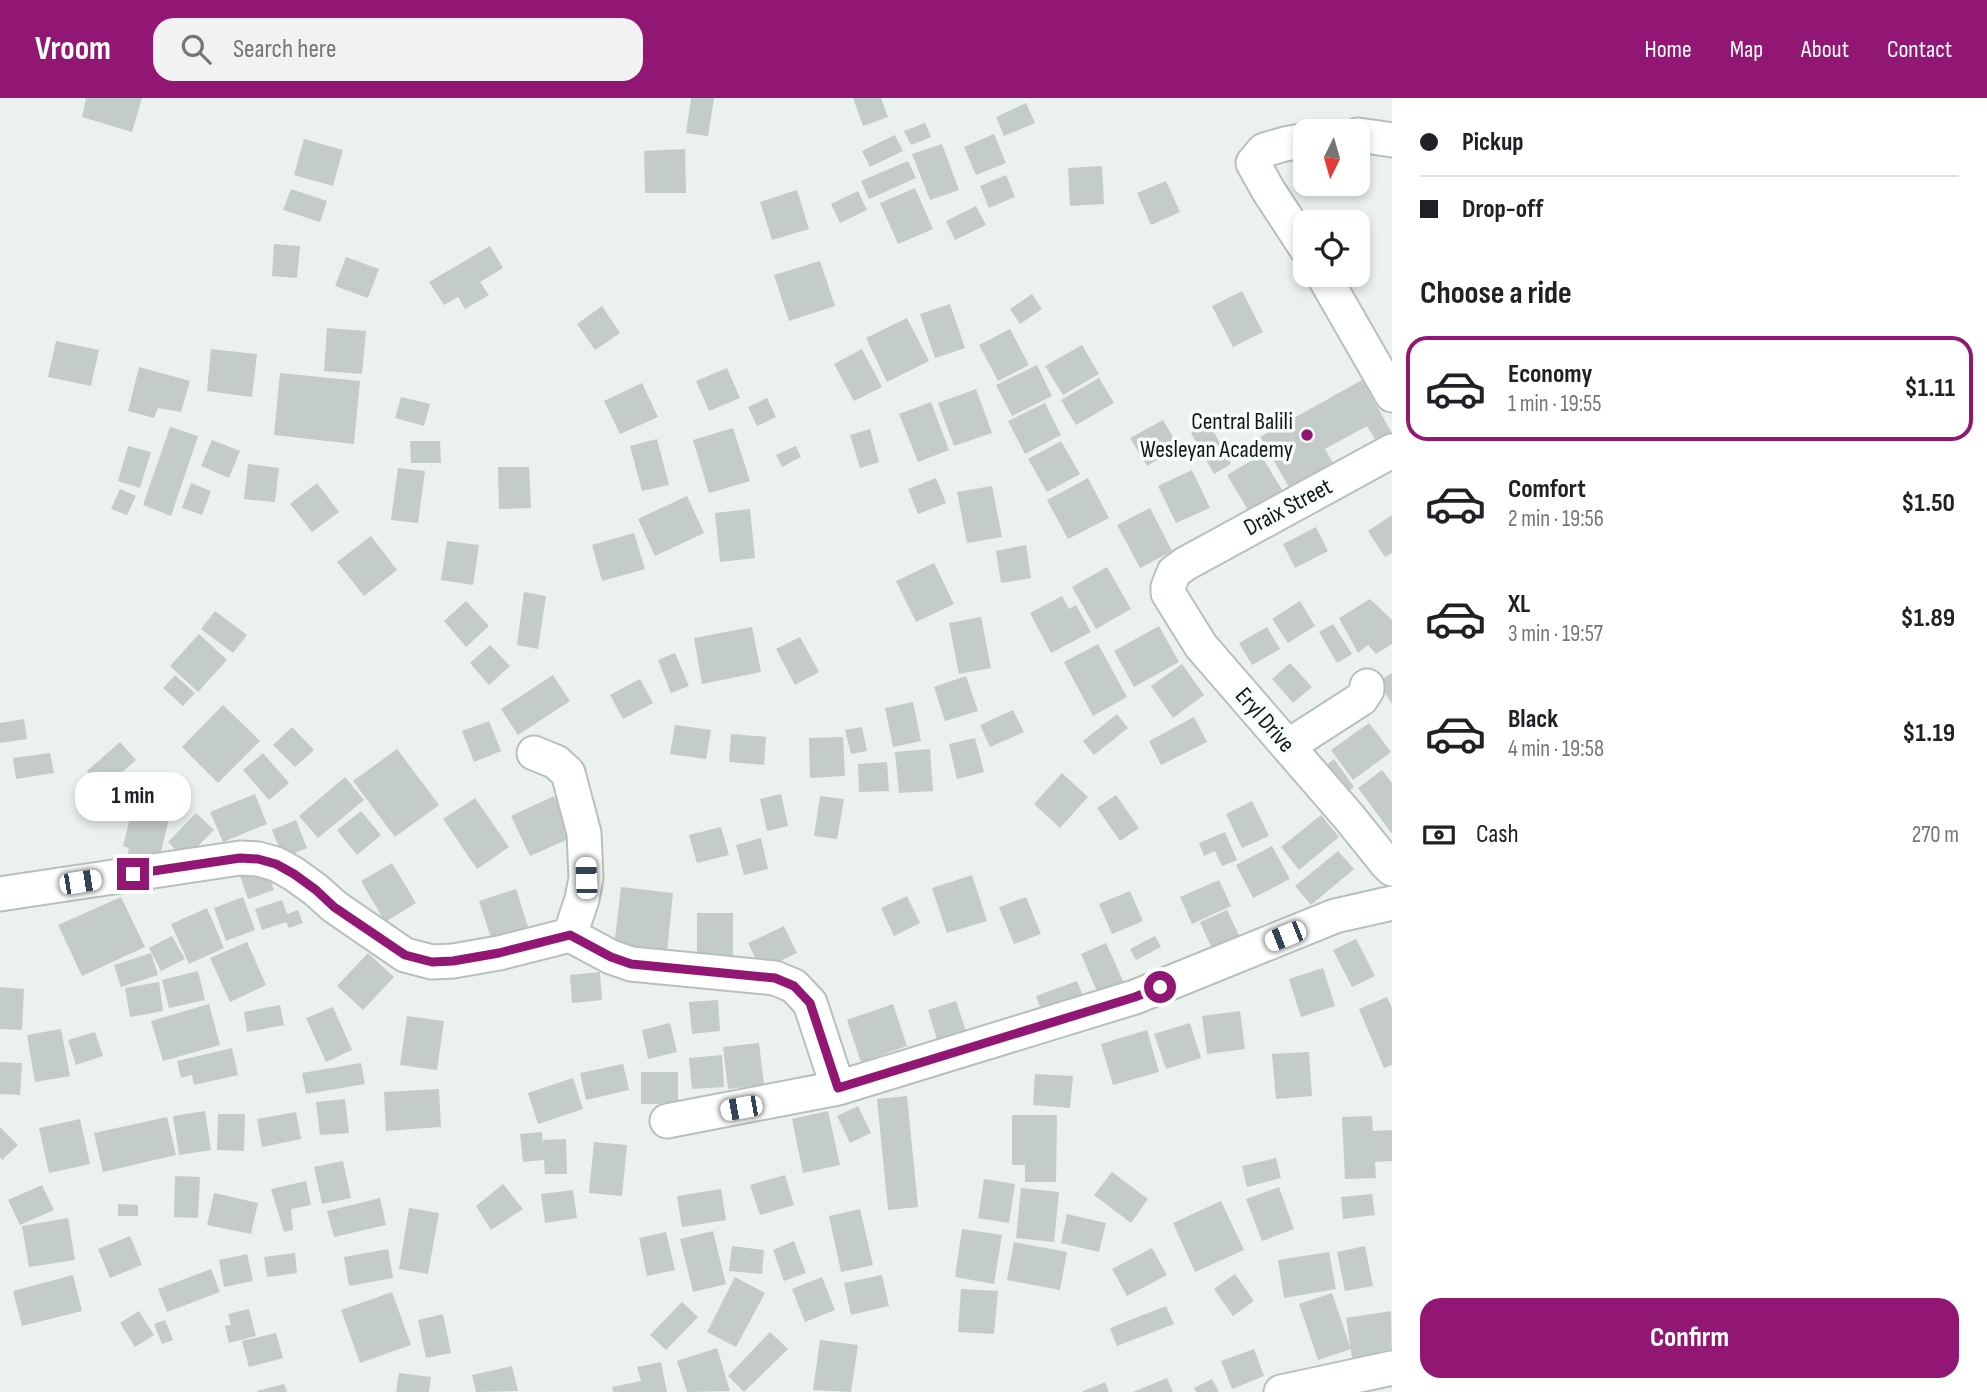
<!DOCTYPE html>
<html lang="en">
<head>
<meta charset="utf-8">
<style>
  body { margin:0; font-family:"Sofia Sans Condensed",sans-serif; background:#f2f2f2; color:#202124; height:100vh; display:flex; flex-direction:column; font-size:26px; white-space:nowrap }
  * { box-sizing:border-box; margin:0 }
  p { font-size:23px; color:#757577 }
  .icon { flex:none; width:38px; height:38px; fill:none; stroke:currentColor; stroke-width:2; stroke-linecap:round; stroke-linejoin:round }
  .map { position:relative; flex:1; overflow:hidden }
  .details { display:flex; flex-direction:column; background:#fff; width:595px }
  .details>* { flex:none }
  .banner { display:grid; align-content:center; height:154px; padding:0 28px; background:#fff }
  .needle { width:46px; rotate:185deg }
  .controls { position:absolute; left:1293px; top:21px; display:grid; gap:14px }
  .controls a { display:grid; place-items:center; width:77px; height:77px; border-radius:14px; background:#fff; box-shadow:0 4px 10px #0003; font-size:35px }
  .end { position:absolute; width:32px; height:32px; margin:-16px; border:9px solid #921774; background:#fff; box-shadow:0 0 0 4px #fff }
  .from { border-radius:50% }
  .bubble { position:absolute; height:49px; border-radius:21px; background:#fff; box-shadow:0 4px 10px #0003; font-size:23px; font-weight:700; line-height:49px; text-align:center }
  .car { position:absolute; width:21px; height:42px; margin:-21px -10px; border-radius:9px; box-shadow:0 0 5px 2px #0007; background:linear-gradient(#fff 24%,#345 0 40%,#fff 0 76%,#345 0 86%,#fff 0) }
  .banner b { display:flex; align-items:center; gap:24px; height:66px; font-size:26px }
  .banner b+b { border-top:2px solid #e0e0e0 }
  .banner i { width:18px; height:18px; background:#202124 }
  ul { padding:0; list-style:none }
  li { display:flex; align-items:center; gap:21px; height:105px; margin:0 14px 10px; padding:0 14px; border:4px solid transparent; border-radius:21px }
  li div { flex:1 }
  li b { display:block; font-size:26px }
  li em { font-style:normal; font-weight:700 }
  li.selected { border-color:#921774 }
  li>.icon { width:63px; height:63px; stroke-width:1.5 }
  h2 { padding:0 28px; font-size:32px; line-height:84px }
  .pay { display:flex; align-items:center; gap:18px; height:77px; padding:0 28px; font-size:26px }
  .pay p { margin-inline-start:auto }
  .primary-button { display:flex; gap:14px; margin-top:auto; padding:14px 28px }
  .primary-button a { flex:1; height:80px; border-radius:21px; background:#921774; color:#fff; font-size:28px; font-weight:700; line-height:80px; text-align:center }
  header { display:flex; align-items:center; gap:42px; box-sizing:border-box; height:98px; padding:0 35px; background:#921774; color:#fff }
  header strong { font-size:33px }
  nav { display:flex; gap:38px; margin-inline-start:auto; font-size:24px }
  .search { width:490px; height:63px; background:#f2f2f2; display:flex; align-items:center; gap:18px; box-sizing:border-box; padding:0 24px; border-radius:21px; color:#757577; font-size:26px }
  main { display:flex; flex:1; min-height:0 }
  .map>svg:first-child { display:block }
  .building { fill:#c4ccc9 }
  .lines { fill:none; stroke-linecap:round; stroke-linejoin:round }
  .minor-casing { stroke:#b8c0bc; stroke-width:37 }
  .minor { stroke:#fff; stroke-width:33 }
  .route { stroke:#921774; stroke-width:9 }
  .poi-dot { fill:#921774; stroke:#f7fffb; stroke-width:2.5 }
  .labels { text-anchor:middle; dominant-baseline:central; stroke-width:7; stroke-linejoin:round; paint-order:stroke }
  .poi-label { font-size:24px; fill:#131615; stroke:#f7fffb; text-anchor:end }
  .street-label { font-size:24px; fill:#131615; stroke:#f7fffb }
</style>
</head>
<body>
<header>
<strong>Vroom</strong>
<div class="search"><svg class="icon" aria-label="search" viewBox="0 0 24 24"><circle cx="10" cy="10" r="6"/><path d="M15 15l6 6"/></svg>Search here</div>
<nav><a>Home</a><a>Map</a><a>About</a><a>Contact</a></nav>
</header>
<main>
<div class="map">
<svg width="1392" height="1294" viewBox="0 0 1392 1294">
  <rect width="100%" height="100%" fill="#eaf1ee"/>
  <path class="building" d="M86 0H142L132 34 82 19Z
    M691 0H714L708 38 686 35Z
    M853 0H881L888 19 863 28Z
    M1026 5 1035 25 1004 38 996 19Z
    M925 25 931 39 911 47 904 33Z
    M994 36 1006 65 976 77 964 49Z
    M895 37 903 53 870 69 862 53Z
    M304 41 343 52 333 88 294 77Z
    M942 46 959 92 930 102 912 56Z
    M685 51 686 95H645L644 53Z
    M908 63 916 80 869 101 861 83Z
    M1102 68 1104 106 1070 108 1068 70Z
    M1006 77 1015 99 989 110 980 88Z
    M1166 83 1180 114 1151 127 1137 95Z
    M915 90 933 131 898 146 880 105Z
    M291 91 327 103 320 124 283 112Z
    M797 92 809 131 772 142 760 104Z
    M858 93 867 112 840 125 831 106Z
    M976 108 986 127 955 142 946 123Z
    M274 146 300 148 297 180 272 178Z
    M490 148 503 170 480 184 489 197 465 211 458 199 444 207 429 184Z
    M346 159 379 171 368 200 335 188Z
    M820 163 835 208 789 223 774 177Z
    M1242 193 1263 234 1233 249 1212 208Z
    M1032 196 1042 211 1020 226 1010 211Z
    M950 206 965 250 935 260 920 216Z
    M602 208 620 235 595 252 577 226Z
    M907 220 929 263 887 284 866 240Z
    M327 230 366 233 362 276 324 273Z
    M1010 231 1029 267 998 283 979 247Z
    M56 243 99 252 91 288 48 279Z
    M1082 247 1099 276 1063 297 1045 268Z
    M211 251 257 256 252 299 207 293Z
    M862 251 882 289 854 303 834 266Z
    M1037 267 1052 298 1012 318 996 287Z
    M139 269 190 283 181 314 158 310 154 320 128 313Z
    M727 270 740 300 709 313 696 283Z
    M280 275 360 283 354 346 274 337Z
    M1099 280 1114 305 1076 327 1061 302Z
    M1362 282 1392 335V348L1382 353 1367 328 1325 351 1333 365 1289 389 1260 339Z
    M642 285 658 319 620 336 604 303Z
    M976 291 992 335 954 348 938 305Z
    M401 299 430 306 424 328 395 320Z
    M767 300 776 319 757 328 748 309Z
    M931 304 949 352 918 364 899 316Z
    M1045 305 1061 337 1025 356 1008 323Z
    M1163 322 1179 349 1147 368 1130 340Z
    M1209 325 1231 366 1214 376 1191 335Z
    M170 329 198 338 171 418 143 407Z
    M733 330 750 383 709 395 693 342Z
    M870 331 879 364 860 370 850 337Z
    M657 341 669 387 642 393 630 348Z
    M212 342 240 353 229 380 201 368Z
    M410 343H440L441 365H411Z
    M1061 343 1080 376 1047 394 1028 361Z
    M128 348 151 354 140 390 118 383Z
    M796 348 801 359 782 369 776 357Z
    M1261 357 1288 402 1254 422 1227 377Z
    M248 366 279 370 275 404 244 401Z
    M498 369H529L531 410 499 411Z
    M398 370 425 373 418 425 391 422Z
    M1192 372 1210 410 1176 425 1158 388Z
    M936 380 946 405 918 416 908 391Z
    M1088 380 1109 420 1068 441 1047 402Z
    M191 385 211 393 202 417 182 410Z
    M317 385 339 414 312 434 290 406Z
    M992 388 1002 439 967 445 957 394Z
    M120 391 136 398 127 417 111 411Z
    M687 398 704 435 655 458 638 421Z
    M1150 410 1172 453 1140 470 1117 427Z
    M750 411 755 460 720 464 715 415Z
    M1392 417V455L1385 459 1368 433Z
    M1316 429 1328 453 1295 470 1283 446Z
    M634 435 645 471 602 483 592 447Z
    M371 438 397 472 364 498 337 464Z
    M447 443 479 447 473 487 441 482Z
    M1026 447 1031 480 1001 485 996 453Z
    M934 465 954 506 916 524 896 483Z
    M1107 469 1131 511 1096 531 1072 489Z
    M524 494 546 498 538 551 517 547Z
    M1062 498 1069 511 1076 507 1091 534 1051 555 1030 515Z
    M1370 501 1392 522V546L1376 556 1368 547 1358 555 1339 520Z
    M466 503 489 528 466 549 444 523Z
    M1300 503 1315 528 1288 545 1272 521Z
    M215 513 247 537 233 555 201 531Z
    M981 519 991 570 959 576 949 525Z
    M1333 526 1352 556 1337 565 1319 534Z
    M1159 528 1179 564 1134 589 1114 553Z
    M752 529 761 574 702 586 694 540Z
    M1267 529 1280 551 1252 567 1239 545Z
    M199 536 227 562 198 594 170 568Z
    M800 539 819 574 795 587 776 551Z
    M1098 546 1127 599 1093 618 1064 564Z
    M490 547 510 568 489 587 470 565Z
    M675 555 689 588 671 595 658 562Z
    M1290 565 1312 589 1293 605 1272 581Z
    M1182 566 1204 597 1173 620 1151 588Z
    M1392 575V606L1378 584Z
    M175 577 195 595 183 608 163 590Z
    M553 577 570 603 518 637 501 611Z
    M966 578 978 613 945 623 934 589Z
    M640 581 653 605 623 621 610 597Z
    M913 604 921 643 893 649 885 610Z
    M223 607 260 643 218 685 182 649Z
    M1013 612 1024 634 990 649 980 627Z
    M1117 616 1128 630 1094 657 1083 643Z
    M1194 619 1207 644 1161 667 1149 643Z
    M24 621 27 641 0 645V625Z
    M489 623 501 653 474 664 462 633Z
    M1369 625 1391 654 1353 682 1331 652Z
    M675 627 711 632 706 661 670 656Z
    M292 629 314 652 295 669 273 647Z
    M862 629 867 653 851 656 845 632Z
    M731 636 766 639 764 667 729 664Z
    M843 639 845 678 810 680 809 640Z
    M975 640 984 674 957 681 949 646Z
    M120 644 136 662 103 691 87 673Z
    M397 651 439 707 395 739 353 683Z
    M930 651 933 693 899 695 895 654Z
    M50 655 54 675 16 681 13 660Z
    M263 655 289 685 269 702 243 672Z
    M1334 661 1354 689 1341 699 1320 672Z
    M887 664 889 693 859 694 858 666Z
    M1382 672 1392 685V736L1358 690Z
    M1062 675 1088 699 1060 730 1034 706Z
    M136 679 167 683 165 703 134 699Z
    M345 679 364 702 318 740 299 718Z
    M255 696 267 726 223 744 210 714Z
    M781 696 788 728 767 733 760 701Z
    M1116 697 1139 730 1120 743 1097 710Z
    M554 698 573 739 530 758 511 718Z
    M820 698 844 701 837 741 814 738Z
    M475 700 509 749 477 771 443 721Z
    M134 703 171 712 160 758 151 756 148 767 126 761 129 750 123 748Z
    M1252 703 1269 738 1242 750 1226 716Z
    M361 713 381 737 357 757 337 732Z
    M196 715 214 732 185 761 168 744Z
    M1321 717 1339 739 1299 772 1281 749Z
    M296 722 307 750 283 760 272 732Z
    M721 729 729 757 697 765 689 737Z
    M1225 734 1237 762 1222 768 1215 753 1204 758 1199 745Z
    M761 740 768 771 744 777 736 747Z
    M1272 748 1290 781 1253 800 1236 767Z
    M1338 753 1354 771 1311 807 1295 788Z
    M392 765 416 805 385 824 361 783Z
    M265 766 274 792 248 801 239 775Z
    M972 777 987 823 947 835 932 790Z
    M1219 782 1231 808 1192 826 1180 799Z
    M621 789 673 795 667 855 614 849Z
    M516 791 529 832 492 843 479 803Z
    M1130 793 1143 823 1112 836 1099 806Z
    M907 798 920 825 894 838 881 810Z
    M121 799 145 849 82 878 58 827Z
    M243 799 255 832 226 843 214 810Z
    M1026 799 1041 836 1014 846 999 809Z
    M282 802 287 816 298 812 303 825 289 830 286 824 262 832 255 811Z
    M207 810 224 850 189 866 171 826Z
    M1227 812 1246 852 1215 858 1200 824Z
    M697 815H733V862L697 861Z
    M784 828 797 855 761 872 748 845Z
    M172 838 185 861 161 873 149 850Z
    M1155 838 1161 849 1136 862 1130 851Z
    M1356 841 1375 878 1352 889 1333 852Z
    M247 844 266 887 230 904 210 860Z
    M1106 845 1125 887 1099 898 1081 856Z
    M151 855 158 877 121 889 114 867Z
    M368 855 394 879 363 912 337 888Z
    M1323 870 1335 908 1301 919 1289 881Z
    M198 873 205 902 169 910 162 882Z
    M600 874 602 902 572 905 570 877Z
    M1077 883 1086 905 1044 921 1036 898Z
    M159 884 163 913 130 919 125 890Z
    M0 889 24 891 22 932 0 931Z
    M1387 899 1392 910V967L1384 970 1359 911Z
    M718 902 720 933 692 936 689 904Z
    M956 903 969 942 940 951 928 912Z
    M209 906 220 947 163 963 151 923Z
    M893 906 907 948 861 964 847 922Z
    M280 907 284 927 247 934 244 914Z
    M333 909 352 952 326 964 306 920Z
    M1240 913 1245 951 1207 956 1202 918Z
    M407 918 444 923 437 972 400 967Z
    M670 925 677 954 648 961 642 932Z
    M1190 925 1201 960 1166 971 1154 936Z
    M61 931 70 978 35 984 27 937Z
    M1147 932 1159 974 1113 987 1101 946Z
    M95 934 103 958 76 967 68 942Z
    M759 945 764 987 728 991 723 949Z
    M232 950 238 977 194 987 192 977 181 980 177 963Z
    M1309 954 1312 998 1276 1001 1272 956Z
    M722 957 724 989 692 991 689 960Z
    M0 964 22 965 20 997 0 996Z
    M361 965 365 986 306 996 302 975Z
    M623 966 629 992 586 1002 580 975Z
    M641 974H678V1006H641Z
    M1035 976 1073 978 1070 1010 1033 1007Z
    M573 980 583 1011 538 1026 528 995Z
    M439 991 441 1029 386 1033 384 994Z
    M907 998 918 1109 888 1112 877 1001Z
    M345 1001 349 1035 320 1037 316 1004Z
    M858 1008 871 1035 850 1045 837 1018Z
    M205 1013 211 1052 179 1057 173 1018Z
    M828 1013 840 1067 803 1075 792 1021Z
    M296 1014 301 1041 262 1049 257 1021Z
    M218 1016H245L244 1053 217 1052Z
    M1012 1017H1057L1056 1084H1025V1067H1012Z
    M1372 1018 1373 1033 1392 1032V1063L1375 1064 1376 1080 1345 1081 1342 1019Z
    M167 1019 176 1057 103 1074 94 1035Z
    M80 1021 90 1066 49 1075 39 1030Z
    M0 1029 18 1047 2 1062 0 1059Z
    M542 1034 543 1050V1042L566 1041 567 1076H545L544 1062 523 1064 520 1036Z
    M594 1044 627 1047 622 1098 589 1095Z
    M1276 1060 1281 1080 1247 1089 1242 1068Z
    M343 1063 351 1100 322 1106 314 1069Z
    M1112 1074 1148 1101 1131 1125 1094 1097Z
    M785 1077 794 1107 760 1117 750 1087Z
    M175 1078 200 1079 198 1120 174 1119Z
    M984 1081 1015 1086 1009 1125 978 1120Z
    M306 1083 311 1107 291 1111 293 1132 284 1134 271 1091Z
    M503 1086 523 1111 491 1132 476 1108Z
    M42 1087 54 1112 20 1127 8 1102Z
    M1279 1089 1294 1131 1262 1143 1246 1101Z
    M1021 1090 1059 1094 1054 1144 1016 1140Z
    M721 1091 726 1122 682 1129 677 1098Z
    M573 1092 577 1120 545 1125 541 1096Z
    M214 1095 258 1105 251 1136 207 1127Z
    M1372 1096 1375 1117 1343 1121 1341 1099Z
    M380 1100 386 1127 334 1139 327 1113Z
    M1221 1103 1244 1152 1195 1174 1173 1125Z
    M118 1106 138 1107V1118H118Z
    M409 1110 439 1115 428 1176 399 1171Z
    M860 1111 873 1167 841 1174 829 1118Z
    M1067 1116 1106 1125 1099 1154 1061 1145Z
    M68 1120 75 1162 29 1169 22 1128Z
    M962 1131 1002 1137 994 1186 955 1179Z
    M713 1133 726 1186 693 1194 680 1141Z
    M666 1134 675 1172 647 1178 639 1140Z
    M130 1138 142 1167 110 1180 98 1151Z
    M794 1143 806 1175 784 1183 773 1152Z
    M1014 1144 1067 1154 1060 1192 1007 1182Z
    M732 1148 764 1152 762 1176 729 1173Z
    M1365 1148 1373 1188 1345 1193 1337 1154Z
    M1152 1150 1167 1177 1127 1198 1112 1171Z
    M388 1151 393 1180 349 1188 344 1159Z
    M1329 1154 1336 1191 1284 1200 1278 1162Z
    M295 1155 297 1175 267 1179 264 1159Z
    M247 1156 253 1183 224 1189 219 1162Z
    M211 1171 220 1194 167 1214 158 1191Z
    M1235 1176 1254 1203 1233 1218 1214 1191Z
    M73 1177 82 1213 22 1228 13 1193Z
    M882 1177 889 1208 851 1217 844 1185Z
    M735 1179 765 1195 736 1249 707 1234Z
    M822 1179 835 1212 805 1224 792 1191Z
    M961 1191 998 1193 994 1236 958 1234Z
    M392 1194 411 1247 360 1265 341 1212Z
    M1332 1195 1351 1251 1318 1262 1299 1206Z
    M682 1204 698 1219 666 1252 650 1237Z
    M1166 1208 1174 1226 1117 1248 1110 1230Z
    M249 1211 256 1238 229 1245 225 1228 231 1227 228 1216Z
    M139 1213 154 1237 135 1249 120 1225Z
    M1391 1213 1392 1267 1354 1273 1346 1220Z
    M443 1216 451 1255 426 1260 418 1222Z
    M165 1222 173 1242 162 1246 154 1226Z
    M770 1234 788 1251 744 1294 728 1278Z
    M276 1235 283 1260 249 1269 242 1243Z
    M820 1242 858 1247 851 1294 813 1292Z
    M717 1250 730 1293 687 1294 677 1263Z
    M1254 1251 1264 1278 1232 1291 1221 1263Z
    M661 1264 667 1294H613L612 1289 641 1283 637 1269Z
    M512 1268 518 1293 476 1294 472 1277Z
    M399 1275 431 1279 429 1294H396Z
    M1167 1280 1173 1294H1133Z
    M1212 1281 1219 1294H1196L1194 1290Z
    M1105 1284 1109 1294H1081Z
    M284 1286 287 1294H257V1293Z"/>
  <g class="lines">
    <g class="minor-casing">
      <path id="minor" d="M1358 37 1392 42
        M1306 42 1285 46 1264 52 1253 65 1268 92 1306 150
        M1323 177 1392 297
        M1392 353 1185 466 1174 474 1168 489V495L1201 548 1349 719 1386 765 1392 771
        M1288 648 1361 601 1367 592V588
        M534 655 556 664 568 675 584 735 586 780 582 801 570 837
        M0 796 240 760 258 761 276 766 294 776 316 792 335 809 405 857 432 864 453 863 499 855 570 837 611 859 631 866 775 880 794 888 810 905 838 990
        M667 1023 838 990 1135 899 1335 818 1392 805
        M1281 1294 1392 1270"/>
    </g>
    <use href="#minor" class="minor"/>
  </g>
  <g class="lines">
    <path class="route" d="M133 776 240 760 258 761 276 766 294 776 316 792 334 809 405 857 432 864 453 863 499 855 570 837 611 859 631 866 775 880 794 888 810 905 838 990 1135 899 1160 889"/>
  </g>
  <circle class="poi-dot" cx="1307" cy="337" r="7"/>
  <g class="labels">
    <g class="poi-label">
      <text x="1293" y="323">Central Balili<tspan x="1293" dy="28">Wesleyan Academy</tspan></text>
    </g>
    <g class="street-label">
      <text transform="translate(1288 409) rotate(-28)">Draix Street</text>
      <text transform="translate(1265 622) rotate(49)">Eryl Drive</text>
    </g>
  </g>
</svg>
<div class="controls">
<a><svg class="needle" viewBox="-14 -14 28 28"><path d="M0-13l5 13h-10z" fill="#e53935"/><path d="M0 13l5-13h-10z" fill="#757577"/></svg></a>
<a><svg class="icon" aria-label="locate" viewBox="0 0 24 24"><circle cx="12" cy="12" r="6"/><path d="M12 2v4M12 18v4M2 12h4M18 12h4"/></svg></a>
</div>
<i class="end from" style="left:1160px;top:889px"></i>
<i class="end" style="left:133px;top:776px"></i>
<div class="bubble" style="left:75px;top:674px;width:116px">1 min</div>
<i class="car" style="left:586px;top:780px;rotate:358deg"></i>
<i class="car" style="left:80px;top:784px;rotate:81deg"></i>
<i class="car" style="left:1285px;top:838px;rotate:248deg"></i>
<i class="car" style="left:741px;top:1010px;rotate:260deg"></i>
</div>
<section class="details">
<div class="banner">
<b><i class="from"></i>Pickup</b>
<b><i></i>Drop-off</b>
</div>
<h2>Choose a ride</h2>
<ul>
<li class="selected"><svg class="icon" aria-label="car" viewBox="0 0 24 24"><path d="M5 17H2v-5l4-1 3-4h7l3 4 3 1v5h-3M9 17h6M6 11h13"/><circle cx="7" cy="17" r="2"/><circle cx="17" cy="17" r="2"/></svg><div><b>Economy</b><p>1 min · 19:55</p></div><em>$1.11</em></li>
<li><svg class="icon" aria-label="car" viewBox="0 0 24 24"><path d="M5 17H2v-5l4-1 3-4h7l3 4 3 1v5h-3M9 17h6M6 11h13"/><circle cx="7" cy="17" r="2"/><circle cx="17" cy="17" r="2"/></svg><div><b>Comfort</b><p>2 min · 19:56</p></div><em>$1.50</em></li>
<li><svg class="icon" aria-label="car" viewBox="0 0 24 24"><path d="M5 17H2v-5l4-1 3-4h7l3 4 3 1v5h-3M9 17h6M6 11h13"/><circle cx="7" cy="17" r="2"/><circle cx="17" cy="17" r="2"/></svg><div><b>XL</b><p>3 min · 19:57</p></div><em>$1.89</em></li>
<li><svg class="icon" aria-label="car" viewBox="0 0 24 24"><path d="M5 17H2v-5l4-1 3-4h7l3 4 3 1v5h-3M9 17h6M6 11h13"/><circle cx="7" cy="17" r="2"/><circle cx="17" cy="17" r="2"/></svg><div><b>Black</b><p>4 min · 19:58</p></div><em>$1.19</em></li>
</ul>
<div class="pay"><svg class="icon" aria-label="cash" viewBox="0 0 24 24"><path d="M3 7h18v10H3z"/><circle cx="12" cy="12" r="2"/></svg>Cash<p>270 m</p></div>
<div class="primary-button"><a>Confirm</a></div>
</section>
</main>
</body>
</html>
